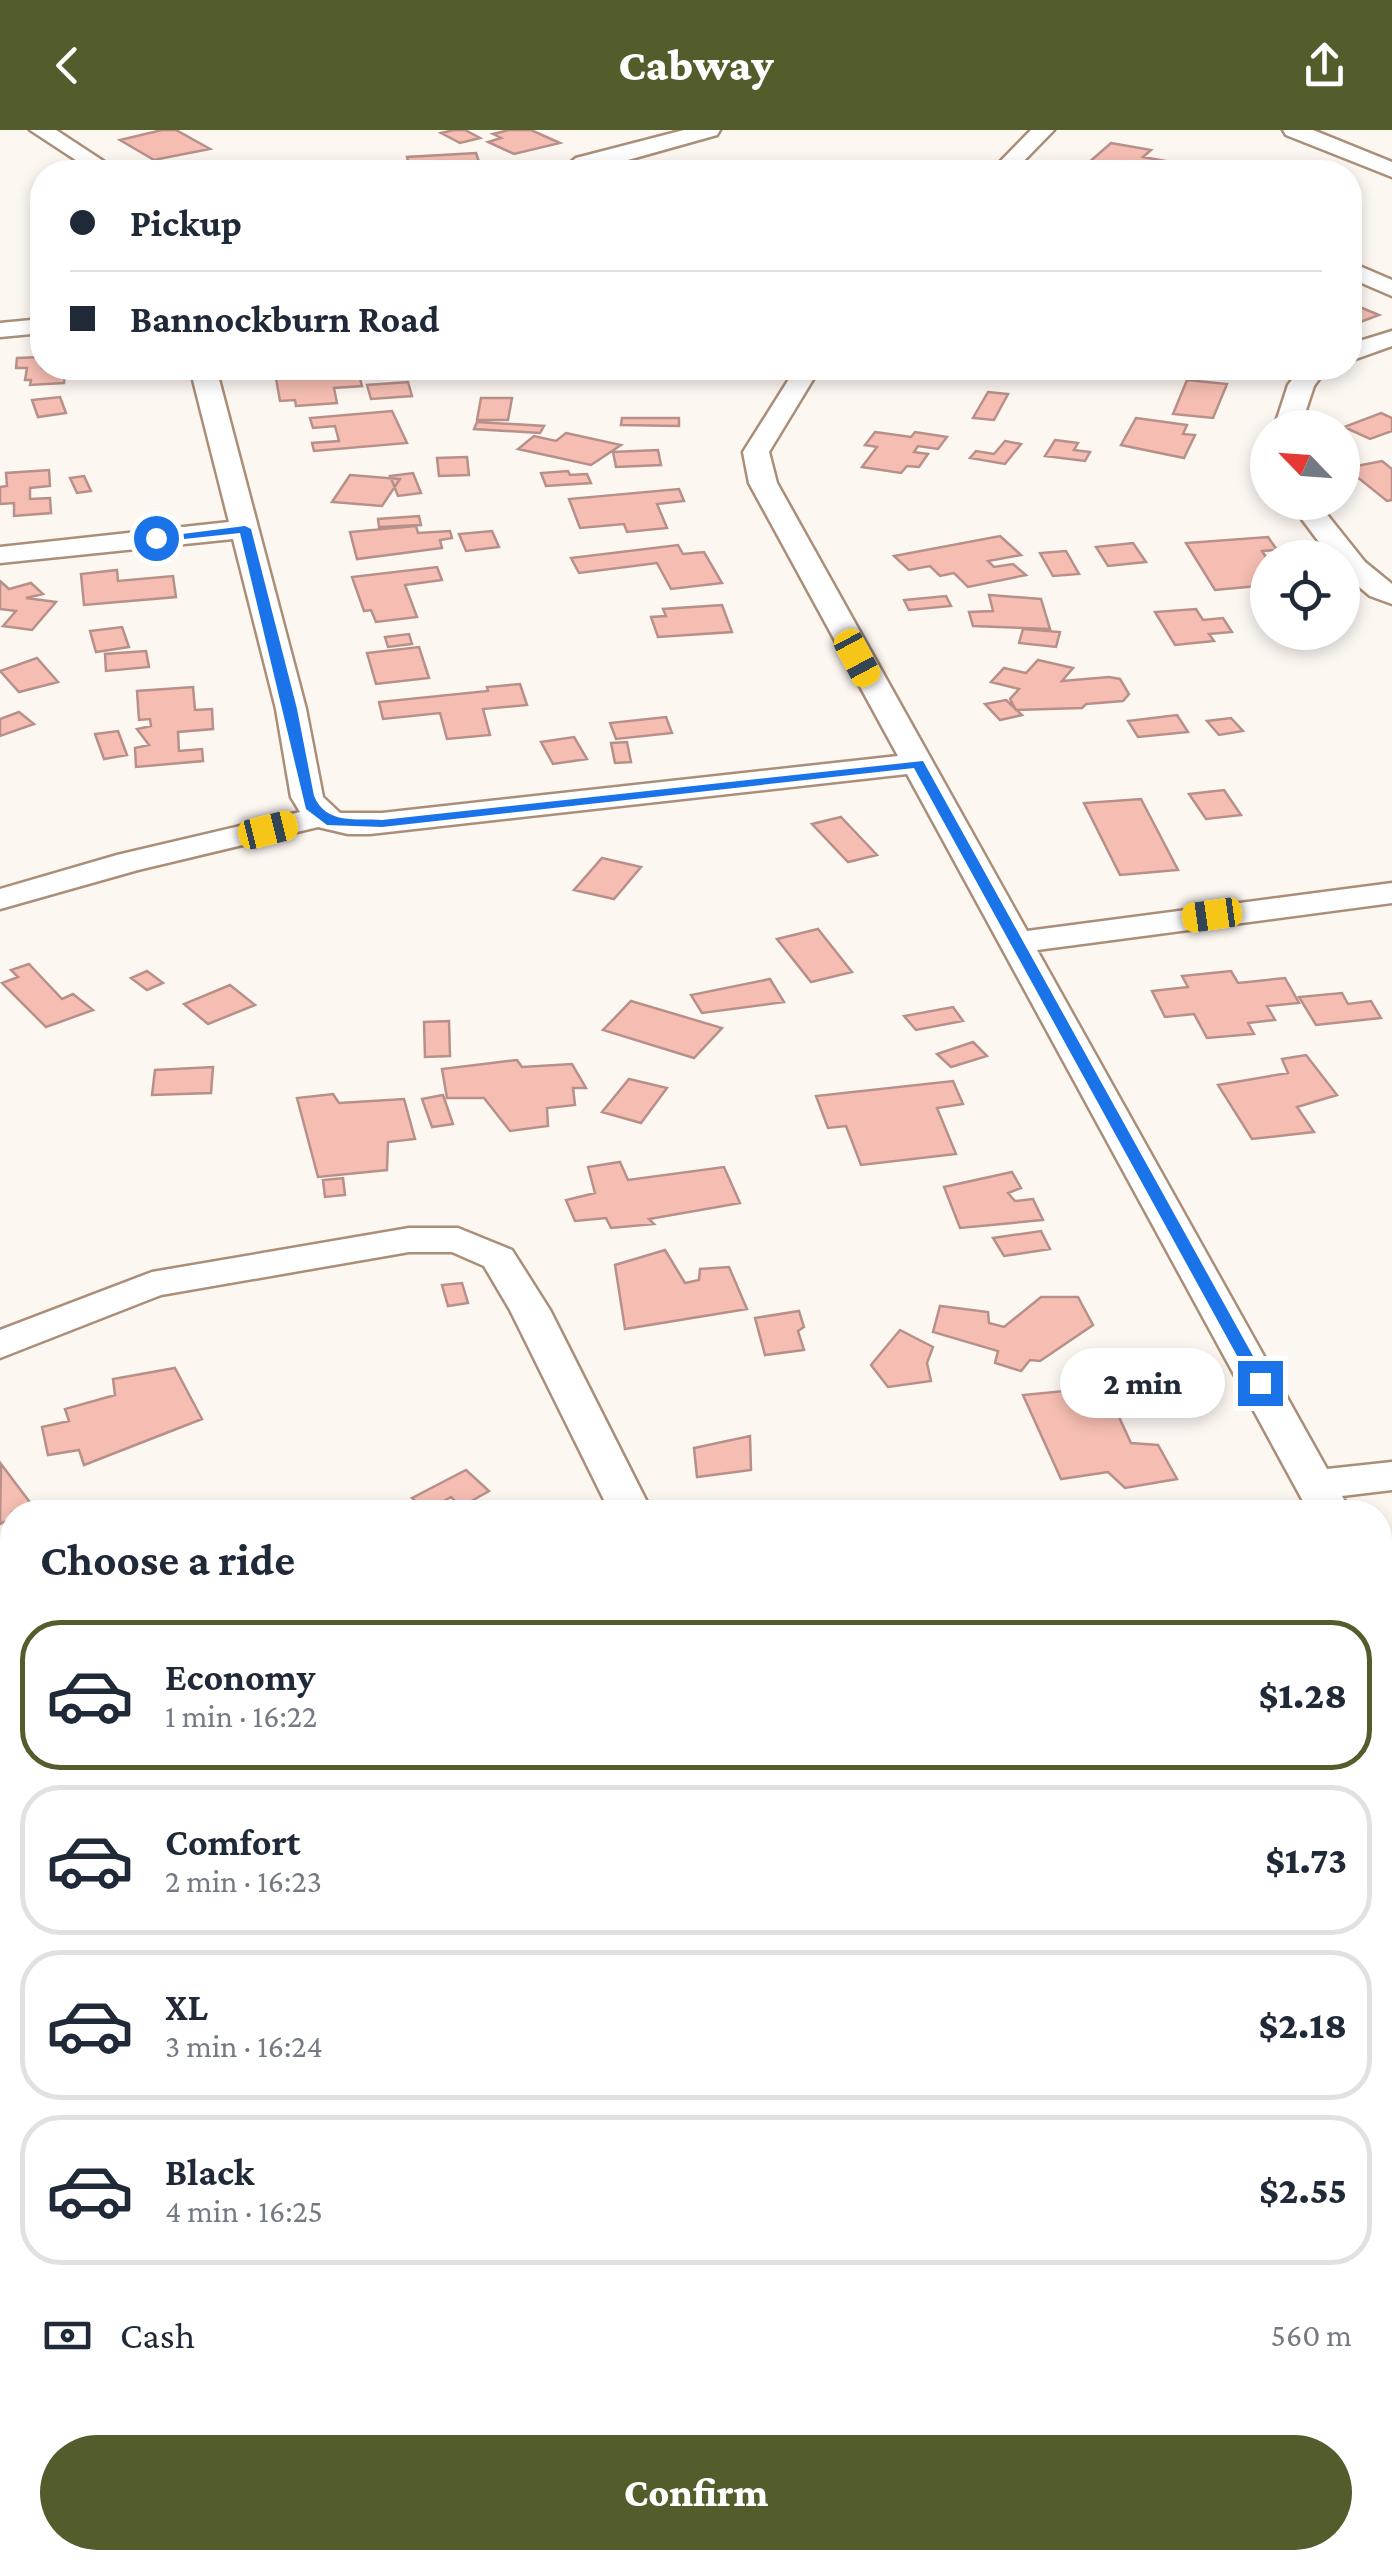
<!DOCTYPE html>
<html lang="en">
<head>
<meta charset="utf-8">
<style>
  body { margin:0; font-family:"Crimson Pro",serif; background:#f2f2f3; color:#1f2937; height:100vh; display:flex; flex-direction:column; font-size:38px; white-space:nowrap }
  * { box-sizing:border-box; margin:0 }
  p { font-size:32px; color:#747a83 }
  .icon { flex:none; width:55px; height:55px; fill:none; stroke:currentColor; stroke-width:2; stroke-linecap:round; stroke-linejoin:round }
  .map { position:relative; flex:1; overflow:hidden }
  .sheet { position:absolute; left:0px; top:1370px; width:1392px; height:1070px; display:flex; flex-direction:column; background:#fff; border-radius:40px 40px 0 0; box-shadow:0 5px 15px #0003 }
  .sheet>* { flex:none }
  .guide { position:absolute; left:30px; top:30px; width:1332px; height:220px; border-radius:40px; box-shadow:0 5px 15px #0003; display:grid; align-content:center; height:220px; padding:0 40px; background:#fff }
  .needle { width:65px; rotate:295deg }
  .controls { position:absolute; left:1250px; top:280px; display:grid; gap:20px }
  .controls a { display:grid; place-items:center; width:110px; height:110px; border-radius:50%; background:#fff; box-shadow:0 5px 15px #0003; font-size:50px }
  .end { position:absolute; width:45px; height:45px; margin:-22px; border:12px solid #1a73e8; background:#fff; box-shadow:0 0 0 5px #fff }
  .from { border-radius:50% }
  .bubble { position:absolute; height:70px; border-radius:35px; background:#fff; box-shadow:0 5px 15px #0003; font-size:32px; font-weight:800; line-height:70px; text-align:center }
  .car { position:absolute; width:30px; height:60px; margin:-30px -15px; border-radius:12px; box-shadow:0 0 8px 2px #0007; background:linear-gradient(#f5c518 24%,#345 0 40%,#f5c518 0 76%,#345 0 86%,#f5c518 0) }
  .guide b { display:flex; align-items:center; gap:35px; height:95px; font-size:38px }
  .guide b+b { border-top:2px solid #e0e1e3 }
  .guide i { width:25px; height:25px; background:#1f2937 }
  ul { padding:0; list-style:none }
  li { display:flex; align-items:center; gap:30px; height:150px; margin:0 20px 15px; padding:0 20px; border:5px solid #e0e1e3; border-radius:40px }
  li div { flex:1 }
  li b { display:block; font-size:38px }
  li em { font-style:normal; font-weight:800 }
  li.on { border-color:#535c2b }
  li>.icon { width:90px; height:90px; stroke-width:1.5 }
  h2 { padding:0 40px; font-size:45px; line-height:120px }
  .pay { display:flex; align-items:center; gap:25px; height:110px; padding:0 40px; font-size:38px }
  .pay p { margin-inline-start:auto }
  .primary-button { display:flex; gap:20px; margin-top:auto; padding:20px 40px }
  .primary-button a { flex:1; height:115px; border-radius:60px; background:#535c2b; color:#fff; font-size:40px; font-weight:800; line-height:115px; text-align:center }
  header { display:flex; justify-content:space-between; align-items:center; height:130px; padding:0 40px; background:#535c2b; color:#fff; font-size:45px; font-weight:800 }
  .map>svg:first-child { display:block }
  .building { fill:#f6beb3; stroke:#b79089; stroke-width:2.5 }
  .lines { fill:none; stroke-linecap:round; stroke-linejoin:round }
  .minor-casing { stroke:#ab8e77; stroke-width:5 }
  .minor { fill:#fff; fill-rule:evenodd }
  .route { fill:#1a73e8 }
</style>
</head>
<body>
<header><svg class="icon" aria-label="back" viewBox="0 0 24 24"><path d="M15 5l-7 7 7 7"/></svg>Cabway<svg class="icon" aria-label="share" viewBox="0 0 24 24"><path d="M12 15V3M7 8l5-5 5 5M5 13v7h14v-7"/></svg></header>
<div class="map">
<svg width="1392" height="2440" viewBox="0 0 1392 2440">
  <rect width="100%" height="100%" fill="#fdf7f2"/>
  <path class="building" d="M162 0H176L210 19 154 30 120 10Z
    M454 0H465L480 8 460 13 441 3Z
    M509 0H531L560 13 514 24 488 12 501 8 493 4Z
    M1111 13 1151 20 1143 27 1188 35 1183 39 1198 42H1136L1087 34Z
    M476 23 479 32 469 33 471 39 494 38 496 42H411L407 27Z
    M1350 173 1379 185 1350 196Z
    M42 227V238H66L64 253 30 255 31 250H25L27 238H16L17 228Z
    M346 238H382L385 247 360 249 362 256 334 258 337 273 296 276 295 270 280 271 275 243Z
    M674 238H700L692 248 668 244Z
    M1187 250 1227 254 1213 288 1173 284Z
    M408 252 412 266 371 269 367 255Z
    M988 262 1008 264 994 290 973 288Z
    M60 267 66 283 38 287 32 270Z
    M481 268H512L508 290H477Z
    M392 281 407 313 314 321 312 313 339 311 335 296 313 298 310 288Z
    M1381 283 1392 288V301L1370 309 1344 297Z
    M622 288H679V296L621 295Z
    M1136 288 1187 295 1183 304 1195 305 1184 328 1121 315Z
    M477 292 544 296 540 303 474 299Z
    M875 302 911 307 915 302 947 307 938 319 918 316 914 322 928 324 919 337 907 336 901 343 862 337 877 317 865 315Z
    M566 303 621 315 591 335 518 319 534 306 556 311Z
    M1055 310 1078 313 1074 320 1090 322 1085 331 1045 326Z
    M1005 311 1021 314 1005 334 970 328 976 321 994 324Z
    M658 320 661 335 616 337 613 322Z
    M467 327 469 345 439 346 437 328Z
    M1382 331 1392 339V370L1387 371 1346 338Z
    M49 340 50 356 30 358V369L50 368 51 383 14 386V373L0 374V357L7 356 6 343Z
    M568 341 570 345 587 344 591 353 546 356 541 343Z
    M413 343 421 363 398 366 390 346Z
    M350 345 400 349 382 376 332 372Z
    M84 346 91 361 77 363 70 348Z
    M679 359 684 371 657 374 667 398 627 402 624 394 580 398 569 369Z
    M419 386 421 395 379 397 378 389Z
    M416 396 418 403 450 401 452 408 440 410 442 418 357 429 350 402Z
    M492 401 499 417 466 421 459 404Z
    M1000 406 1021 425 988 431 994 437 1013 434 1026 445 968 457 954 443 940 446 930 436 909 440 894 426Z
    M1268 407 1277 420 1262 421 1268 430V455L1215 460 1186 413Z
    M1133 413 1146 432 1108 436 1096 417Z
    M678 415 683 424 704 422 722 453 671 459 657 433 579 443 571 428Z
    M1066 421 1079 444 1053 446 1040 423Z
    M437 437 442 450 405 455 417 487 376 492 371 480 364 481 352 447Z
    M117 440 118 451 173 446 176 467 84 475 81 444Z
    M0 451 9 459 31 453 43 464 26 468 56 472 32 500 3 496 16 481 0 479Z
    M989 465 1041 469 1050 499 973 496 969 482 993 481Z
    M946 466 951 476 909 480 904 470Z
    M722 475 732 502 658 507 651 487 666 486 663 479Z
    M1196 479 1203 490 1223 488 1232 502 1209 504 1214 511 1175 515 1155 482Z
    M122 497 129 517 96 522 90 501Z
    M1023 499 1060 502 1056 517 1019 513Z
    M409 504 412 514 388 517 385 507Z
    M419 517 429 548 376 554 367 523Z
    M146 521 149 537 106 541 105 524Z
    M37 528 58 552 19 562 0 541Z
    M1038 530 1073 538 1062 551 1109 547 1120 549 1129 564 1123 571 1086 574 1082 578 1016 580 1010 569 1019 559 991 552 1004 538 1026 543Z
    M520 554 527 575 483 579 490 605 447 609 440 583 383 589 379 572 488 561 487 557Z
    M193 557 195 580 212 579 213 599 178 602 179 621 202 619 203 631 136 637 135 618 149 615 137 599 151 596 150 589 139 590 137 561Z
    M1006 570 1022 585 1000 590 985 574Z
    M19 582 34 594 0 606V589Z
    M1177 585 1188 602 1138 607 1128 591Z
    M666 587 672 603 616 609 610 593Z
    M1231 588 1243 601 1219 605 1207 591Z
    M118 601 127 625 104 629 95 604Z
    M574 607 587 629 553 634 541 612Z
    M627 612 631 632 615 633 611 613Z
    M1224 660 1241 685 1206 689 1189 664Z
    M1141 669 1178 740 1120 745 1084 673Z
    M841 687 877 725 848 732 812 694Z
    M602 728 641 737 614 769 574 760Z
    M818 799 852 842 811 852 777 809Z
    M29 834 62 869 73 864 93 880 46 897 2 853 18 847 11 840Z
    M147 841 163 853 147 860 131 848Z
    M1231 841 1238 853 1285 848 1299 873 1267 876 1275 890 1248 893 1254 904 1207 908 1194 884 1165 887 1152 861 1188 857 1182 846Z
    M770 849 784 872 702 883 691 865Z
    M230 855 255 875 208 894 184 874Z
    M1342 863 1348 874 1371 871 1381 888 1316 895 1299 867Z
    M631 871 722 898 694 928 603 900Z
    M953 877 963 891 916 900 904 886Z
    M449 891 450 926 425 927 424 892Z
    M973 912 987 926 951 937 937 924Z
    M1306 925 1337 965 1297 977 1314 1002 1252 1009 1218 955 1288 943 1282 929Z
    M517 930 522 937 572 934 586 958H573L575 975 547 978 548 996 510 1001 484 968H447L442 939Z
    M213 937 211 963 152 965 155 940Z
    M629 949 667 958 641 993 602 982Z
    M953 951 963 974 937 978 956 1024 861 1035 846 996 828 998 816 966Z
    M333 964 339 973 404 969 415 1009 388 1012 387 1040 318 1047 297 968Z
    M443 965 453 994 432 997 422 969Z
    M620 1032 628 1050 724 1037 740 1073 649 1089 654 1094 611 1098 606 1088 575 1091 566 1070 595 1063 588 1037Z
    M1012 1042 1021 1058 1008 1063 1015 1071 1033 1069 1043 1090 960 1098 944 1057Z
    M343 1048 345 1065 325 1067 323 1050Z
    M1041 1101 1050 1119 1004 1126 993 1108Z
    M665 1120 685 1153 699 1150 700 1139 729 1137 747 1179 625 1199 615 1135Z
    M462 1153 468 1173 448 1176 442 1155Z
    M1041 1167H1078L1093 1195 1040 1231 1030 1230 1021 1241 995 1233 998 1221 933 1202 940 1176 988 1182 989 1193 1004 1197Z
    M799 1181 804 1197 798 1201 804 1220 765 1225 755 1188Z
    M900 1200 933 1217 927 1233 931 1251 888 1257 871 1235Z
    M175 1238 202 1289 84 1335 79 1320 48 1325 42 1297 69 1291 65 1279 115 1265 113 1249Z
    M1105 1257 1131 1313 1158 1315 1177 1349 1125 1358 1108 1342 1061 1349 1023 1265Z
    M750 1306 751 1340 697 1347 694 1318Z
    M1 1334 35 1379 12 1382V1388L0 1394Z
    M466 1340 489 1361 461 1377 451 1367 426 1381 412 1368Z
    M0 1486 6 1492 12 1489V1588L0 1595Z
    M1390 1848 1392 1849V2008L1381 1998 1390 1991 1380 1983V1855Z
    M1380 2244 1392 2254V2285L1380 2276Z
    M1382 2338 1392 2346V2440H1279L1292 2428H1380Z
    M0 2381 12 2390V2409L0 2417Z
    M53 2428H74L85 2440H34Z
    M530 2428H608L591 2440H539Z
    M1019 2428H1069L1053 2440H1030Z"/>
  <g class="lines">
    <g class="minor-casing">
      <path id="minor" d="M30 0H56L120 42H94Z
        M684 0H720L717 5 585 42H559L576 28Z
        M1031 0H1054L1013 42H990Z
        M1283 0H1313L1392 32V47L1286 5Z
        M1350 132 1392 150V166L1350 148Z
        M42 189V203L0 207V193Z
        M1392 201V216L1350 231V214Z
        M190 238H216L306 579 323 667 340 683H382L898 626 749 353 743 322 796 238H820L769 322 777 353 1027 801 1392 753V773L1037 820 1327 1339 1392 1332V1360L1342 1366 1351 1382H1309L907 644 370 704H348L318 697 138 740 0 779V759L117 725 300 682 291 667 276 579 233 409 0 433V417L229 392Z
        M1301 238H1327L1314 256 1300 298H1274L1288 255Z
        M1289 372H1317L1365 432 1392 454V474L1370 466 1345 445 1342 428H1331Z
        M409 1098H458L512 1120 550 1180 652 1382H610L510 1180 484 1136 452 1122H409L161 1165 0 1228V1200L152 1142Z
        M1380 1461 1392 1464V1515L1380 1511Z
        M0 1849 12 1853V1907L0 1903Z"/>
    </g>
    <use href="#minor" class="minor"/>
  </g>
  <path class="route" d="M245 396 251 399 297 579 314 666C326 695 356 688 382 690L923 631 1268 1253 1266 1257H1254L1252 1253 914 638 382 697 327 695 306 679 240 403 156 412 151 408Z"/>
</svg>
<div class="controls">
<a><svg class="needle" viewBox="-14 -14 28 28"><path d="M0-13l5 13h-10z" fill="#e53935"/><path d="M0 13l5-13h-10z" fill="#747a83"/></svg></a>
<a><svg class="icon" aria-label="locate" viewBox="0 0 24 24"><circle cx="12" cy="12" r="6"/><path d="M12 2v4M12 18v4M2 12h4M18 12h4"/></svg></a>
</div>
<i class="end from" style="left:156px;top:408px"></i>
<i class="end" style="left:1260px;top:1253px"></i>
<div class="bubble" style="left:1060px;top:1218px;width:165px">2 min</div>
<i class="car" style="left:857px;top:528px;rotate:152deg"></i>
<i class="car" style="left:268px;top:700px;rotate:76deg"></i>
<i class="car" style="left:1212px;top:785px;rotate:262deg"></i>
<div class="guide">
<b><i class="from"></i>Pickup</b>
<b><i></i>Bannockburn Road</b>
</div>
<section class="sheet">
<h2>Choose a ride</h2>
<ul>
<li class="on"><svg class="icon" aria-label="car" viewBox="0 0 24 24"><path d="M5 17H2v-5l4-1 3-4h7l3 4 3 1v5h-3M9 17h6M6 11h13"/><circle cx="7" cy="17" r="2"/><circle cx="17" cy="17" r="2"/></svg><div><b>Economy</b><p>1 min · 16:22</p></div><em>$1.28</em></li>
<li><svg class="icon" aria-label="car" viewBox="0 0 24 24"><path d="M5 17H2v-5l4-1 3-4h7l3 4 3 1v5h-3M9 17h6M6 11h13"/><circle cx="7" cy="17" r="2"/><circle cx="17" cy="17" r="2"/></svg><div><b>Comfort</b><p>2 min · 16:23</p></div><em>$1.73</em></li>
<li><svg class="icon" aria-label="car" viewBox="0 0 24 24"><path d="M5 17H2v-5l4-1 3-4h7l3 4 3 1v5h-3M9 17h6M6 11h13"/><circle cx="7" cy="17" r="2"/><circle cx="17" cy="17" r="2"/></svg><div><b>XL</b><p>3 min · 16:24</p></div><em>$2.18</em></li>
<li><svg class="icon" aria-label="car" viewBox="0 0 24 24"><path d="M5 17H2v-5l4-1 3-4h7l3 4 3 1v5h-3M9 17h6M6 11h13"/><circle cx="7" cy="17" r="2"/><circle cx="17" cy="17" r="2"/></svg><div><b>Black</b><p>4 min · 16:25</p></div><em>$2.55</em></li>
</ul>
<div class="pay"><svg class="icon" aria-label="cash" viewBox="0 0 24 24"><path d="M3 7h18v10H3z"/><circle cx="12" cy="12" r="2"/></svg>Cash<p>560 m</p></div>
<div class="primary-button"><a>Confirm</a></div>
</section>
</div>
</body>
</html>
